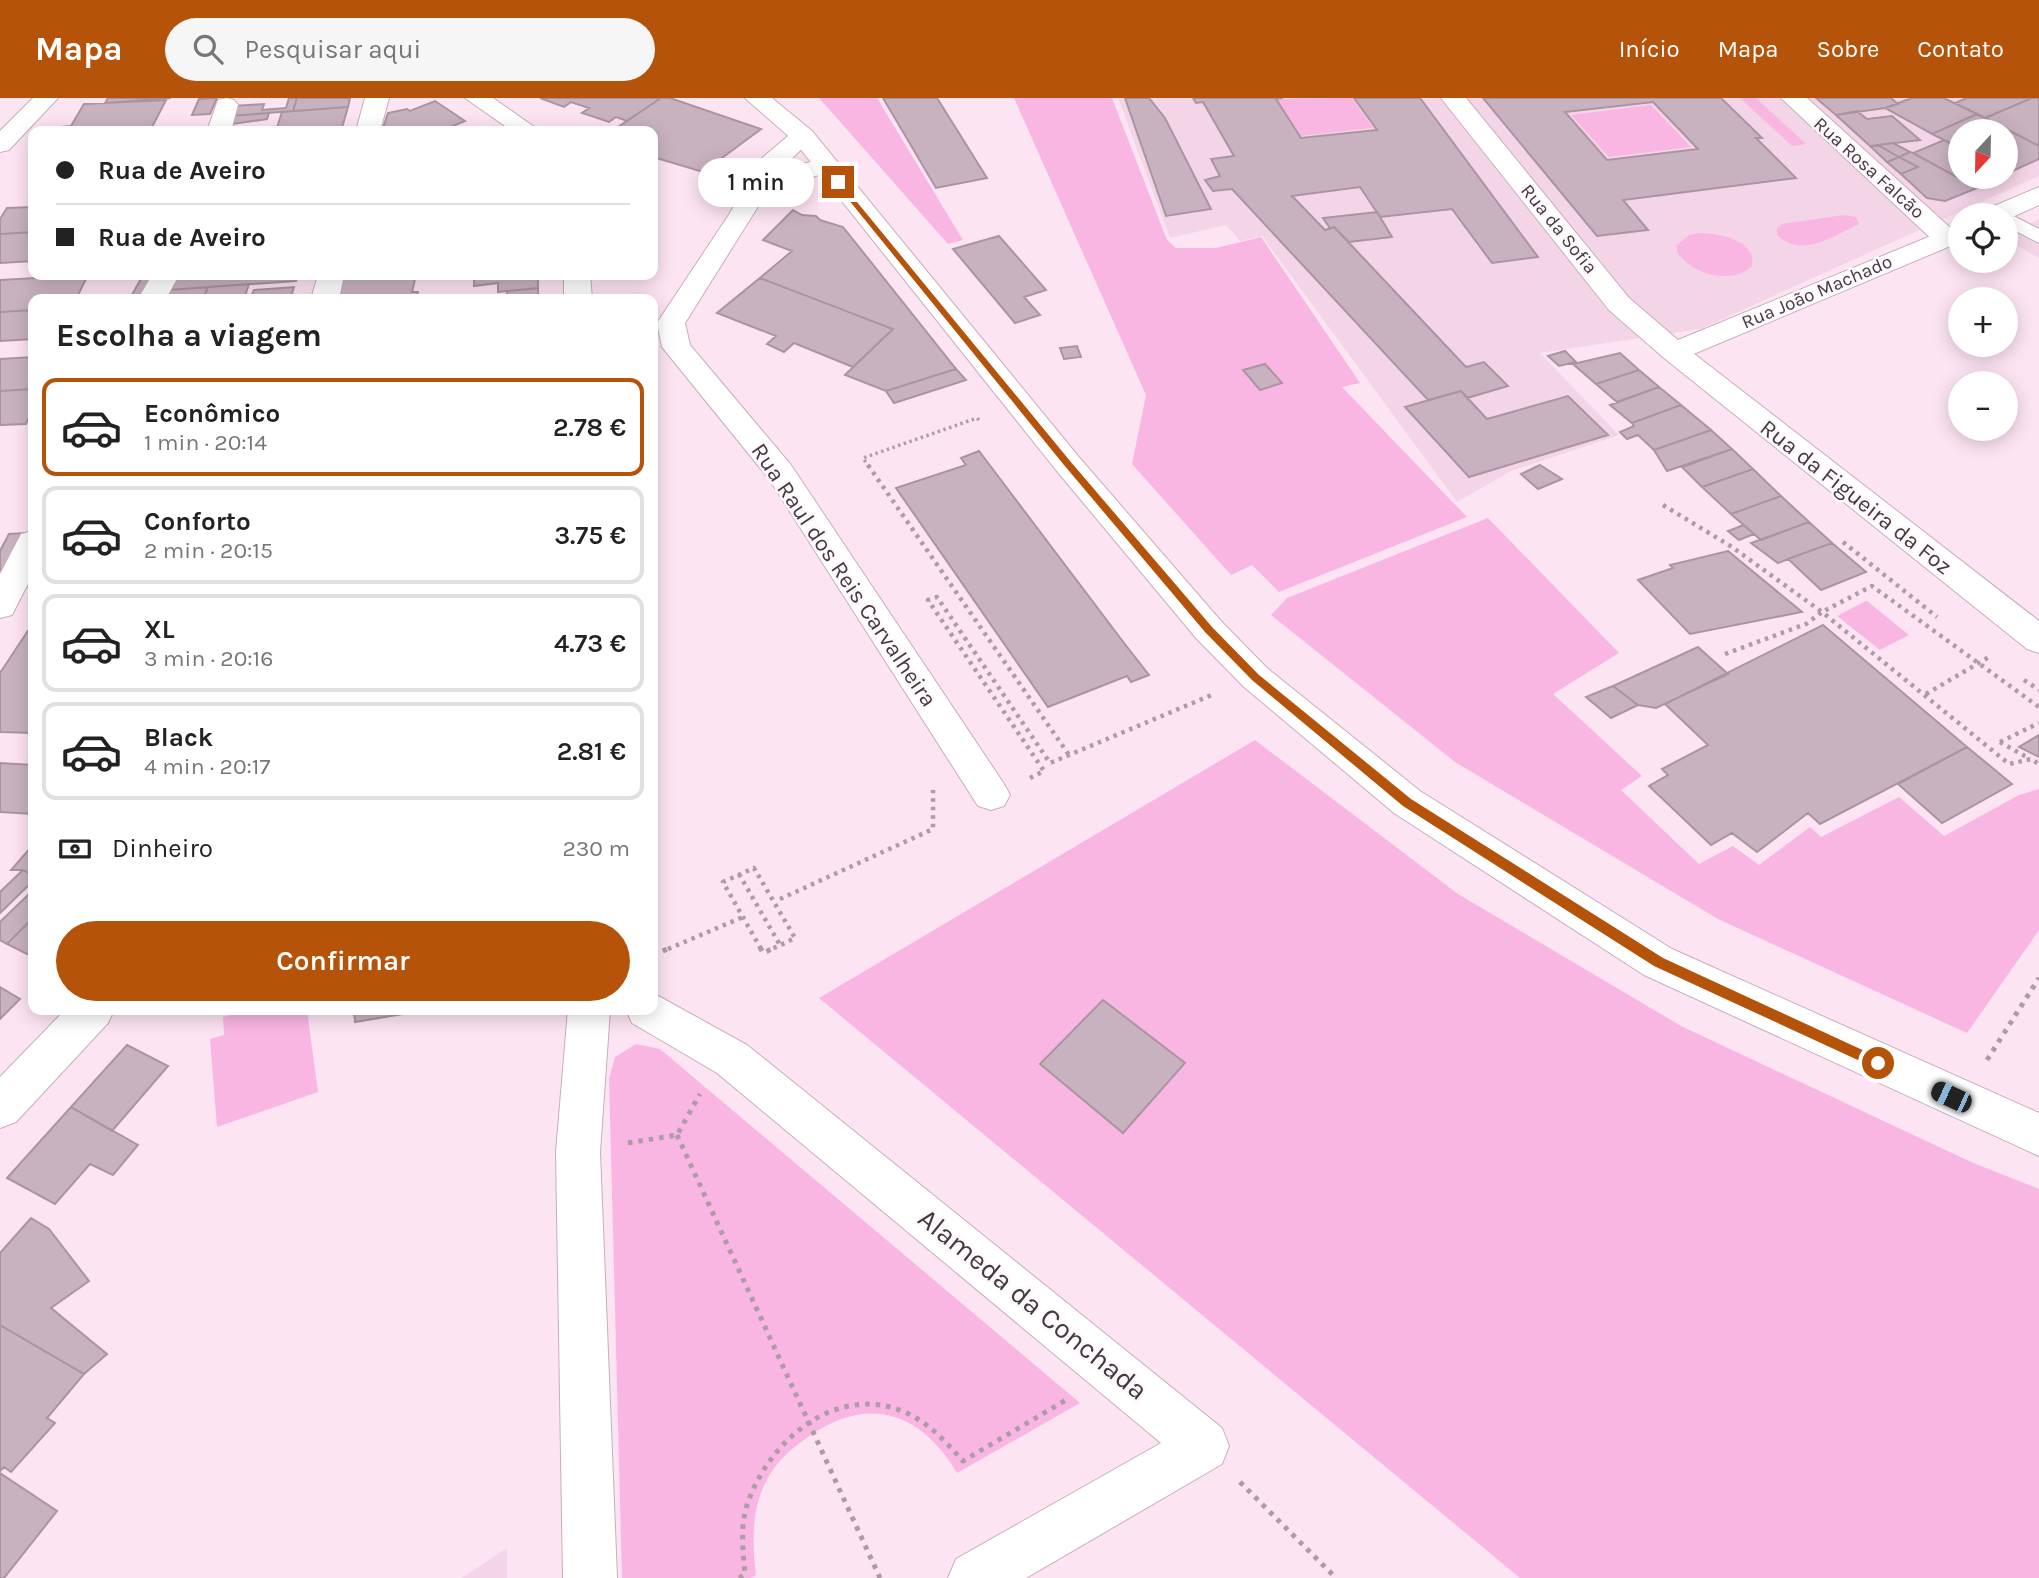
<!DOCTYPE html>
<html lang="pt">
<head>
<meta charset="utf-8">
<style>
  body { margin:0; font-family:Karla,sans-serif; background:#f6f6f6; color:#222; height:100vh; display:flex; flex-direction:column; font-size:26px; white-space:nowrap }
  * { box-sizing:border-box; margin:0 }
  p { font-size:23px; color:#767676 }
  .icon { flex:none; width:38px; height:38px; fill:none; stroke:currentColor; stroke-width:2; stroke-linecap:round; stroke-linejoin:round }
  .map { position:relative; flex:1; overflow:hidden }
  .sheet { position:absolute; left:28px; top:196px; width:630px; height:721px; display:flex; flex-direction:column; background:#fff; border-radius:14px; box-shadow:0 4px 18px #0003 }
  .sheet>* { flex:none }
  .banner { position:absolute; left:28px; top:28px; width:630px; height:154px; border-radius:14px; box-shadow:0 4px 18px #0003; display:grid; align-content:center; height:154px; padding:0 28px; background:#fff }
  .needle { width:46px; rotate:202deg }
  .fabs { position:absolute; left:1948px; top:21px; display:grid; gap:14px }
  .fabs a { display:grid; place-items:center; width:70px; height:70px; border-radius:50%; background:#fff; box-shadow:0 4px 18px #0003; font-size:35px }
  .end { position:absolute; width:32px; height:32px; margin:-16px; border:9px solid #b45309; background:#fff; box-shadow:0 0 0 4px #fff }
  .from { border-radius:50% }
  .bubble { position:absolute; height:49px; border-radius:24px; background:#fff; box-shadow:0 4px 18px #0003; font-size:23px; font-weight:600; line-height:49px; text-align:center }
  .car { position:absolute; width:21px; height:42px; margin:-21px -10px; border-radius:9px; box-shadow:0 0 5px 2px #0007; background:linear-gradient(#222 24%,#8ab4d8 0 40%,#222 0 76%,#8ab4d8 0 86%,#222 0) }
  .banner b { display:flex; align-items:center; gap:24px; height:66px; font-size:26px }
  .banner b+b { border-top:2px solid #e0e0e0 }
  .banner i { width:18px; height:18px; background:#222 }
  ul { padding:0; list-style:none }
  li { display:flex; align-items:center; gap:21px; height:98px; margin:0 14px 10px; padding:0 14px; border:4px solid #e0e0e0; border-radius:14px }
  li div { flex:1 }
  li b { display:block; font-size:26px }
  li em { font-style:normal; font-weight:600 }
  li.on { border-color:#b45309 }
  li>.icon { width:63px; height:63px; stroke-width:1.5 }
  h2 { padding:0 28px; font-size:32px; line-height:84px }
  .pay { display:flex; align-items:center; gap:18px; height:77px; padding:0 28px; font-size:26px }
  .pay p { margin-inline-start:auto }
  .action { display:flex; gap:14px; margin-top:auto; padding:14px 28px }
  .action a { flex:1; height:80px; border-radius:42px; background:#b45309; color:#fff; font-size:28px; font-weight:600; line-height:80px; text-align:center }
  header { display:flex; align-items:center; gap:42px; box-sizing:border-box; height:98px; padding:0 35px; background:#b45309; color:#fff }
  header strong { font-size:33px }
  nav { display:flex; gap:38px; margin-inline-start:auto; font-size:24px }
  .search { width:490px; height:63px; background:#f6f6f6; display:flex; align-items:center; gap:18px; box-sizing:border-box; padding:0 24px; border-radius:38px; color:#767676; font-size:26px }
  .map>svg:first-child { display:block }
  .built { fill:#f4d5e7; fill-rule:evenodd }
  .green { fill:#fab6e2 }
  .building { fill:#c9b2c0; stroke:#ab94a2; stroke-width:2; fill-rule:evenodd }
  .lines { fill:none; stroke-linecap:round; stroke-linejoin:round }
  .service-casing { stroke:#c6aebd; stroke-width:2 }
  .minor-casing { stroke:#c6aebd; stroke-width:2 }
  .tertiary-casing { stroke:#c6aebd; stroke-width:2 }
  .secondary-casing { stroke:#c6aebd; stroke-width:2 }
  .path-far2 { stroke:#ad9ba6; stroke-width:3.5; stroke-dasharray:2.5 3.5; stroke-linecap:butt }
  .path-far1 { stroke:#ad9ba6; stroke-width:4.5; stroke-dasharray:3.5 5; stroke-linecap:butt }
  .path { stroke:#ad9ba6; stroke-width:5; stroke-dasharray:4.5 6; stroke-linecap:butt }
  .service { fill:#fff; fill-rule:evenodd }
  .minor { fill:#fff; fill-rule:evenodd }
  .tertiary { fill:#fff; fill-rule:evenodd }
  .secondary { fill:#fff; fill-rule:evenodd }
  .route { fill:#b45309 }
  .labels { text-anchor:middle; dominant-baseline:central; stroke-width:5; stroke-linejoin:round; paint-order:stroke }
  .far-street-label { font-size:19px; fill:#43393f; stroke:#fdf8fb }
  .street-label { font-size:23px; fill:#43393f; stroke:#fdf8fb }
  .near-street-label { font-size:28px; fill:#43393f; stroke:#fdf8fb }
</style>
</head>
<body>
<header>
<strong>Mapa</strong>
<div class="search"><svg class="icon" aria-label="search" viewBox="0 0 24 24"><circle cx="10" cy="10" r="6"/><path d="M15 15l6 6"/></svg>Pesquisar aqui</div>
<nav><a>Início</a><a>Mapa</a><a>Sobre</a><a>Contato</a></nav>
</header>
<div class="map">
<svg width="2039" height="1480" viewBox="0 0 2039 1480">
  <rect width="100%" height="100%" fill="#fde4f3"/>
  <path class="built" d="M1118 0H2039V78L1700 231 1540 255 1619 337 1511 373 1457 404 1262 138 1240 143 1226 127 1170 140ZM1960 33H2006V79H1960Z
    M2039 121V160L2006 141V137Z
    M507 1450V1480H462Z"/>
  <path class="green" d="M819 0H877L963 142 948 146Z
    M1014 0H1112L1167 142 1176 150H1216L1261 139 1360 285 1342 289 1467 419 1279 494 1252 467 1231 477 1132 366 1146 297Z
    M1352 0 1373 30 1301 38 1277 1Z
    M1740 0H1756L1806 46 1792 48Z
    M1651 7 1691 49 1609 59 1571 17Z
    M1843 117 1856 119 1859 126C1833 138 1802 161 1777 137V130L1782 126Z
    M1699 135C1717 135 1758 142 1752 168 1732 188 1691 176 1677 154V147L1689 137Z
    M1488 420 1619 555 1553 596 1642 678 1621 692 1699 766 1733 748 1759 767 1810 729 1821 739 1899 699 1944 738 2019 697 2039 691V832L1967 935 1718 821 1455 664 1271 517 1287 500Z
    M1866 503H1867L1909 537 1880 552 1837 518Z
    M1255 642 1458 796 1681 928 1971 1064 2039 1091V1480H1520L819 900Z
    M245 912H307L318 994 217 1029 210 941 224 937 223 919Z
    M636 946 660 951 1080 1305 957 1375C921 1315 870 1297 811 1337 793 1349 780 1360 769 1378 751 1408 752 1444 756 1477L751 1480H622L609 981 615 959Z"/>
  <path class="building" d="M108 0H171L105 5Z
    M217 0 210 16 192 17 199 1Z
    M289 0H297L293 13 230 18 233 8 264 6 262 12 286 10Z
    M297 0H350L348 9 293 13Z
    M540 0H661L627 23 616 19 609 24 582 15 589 10 571 4 564 9Z
    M661 0H670L761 31 703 74 653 59V33H612Z
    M883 0H937L987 80 936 90Z
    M1125 0H1149L1165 20 1211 111 1166 118Z
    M1193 0H1283L1276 1 1301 40 1377 32 1354 0H1420L1538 159 1492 165 1452 111 1380 119 1360 89 1292 98 1325 132 1334 129 1466 269 1484 264 1508 288 1467 300 1461 293 1428 302 1232 91 1213 93 1205 82 1220 78 1211 61 1234 58 1203 4 1196 5Z
    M1483 0H1721L1762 40H1756L1796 80 1623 102 1648 132 1597 138ZM1653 4 1698 51 1607 62 1565 14Z
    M1816 0H1891L1898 6 1885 10 1836 17Z
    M1912 0H1944L1977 16 1932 36 1885 10Z
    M1967 0H2032L1985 20 1955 5Z
    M2032 0H2039V48L1985 20Z
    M166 2 150 33H59L61 29 71 28 84 6Z
    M435 3 465 23 441 33H382L388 15 407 11 410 13Z
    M348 9 341 33H276L282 14Z
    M1857 13 1867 21 1892 18 1920 42 1870 48 1836 17Z
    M269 15 267 21 226 27 230 18Z
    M1977 16 2039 48V61L2008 75 2006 74V33H1960V50L1932 36Z
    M1944 42 1960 50V79H2001L1977 90 1913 55Z
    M1893 45 1910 54 1899 59 1878 47Z
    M1878 47 1899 59 1887 64 1870 48Z
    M1910 54 1913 55 1977 90 1945 103 1927 100 1901 76 1918 69 1899 59Z
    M1899 59 1918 69 1901 76 1887 64Z
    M33 109V134L0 136V121L7 110Z
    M793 112 802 117 816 118 820 122 843 129 956 271 886 293 845 277 893 231 760 180 792 153 763 142Z
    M1377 114 1392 139 1349 144 1334 129 1330 130 1323 120Z
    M33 134V163L0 165V136Z
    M999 138 1046 192 1024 199 1040 217 1015 225 953 151Z
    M88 177 76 201H33V212L0 214V182Z
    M143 177H157L143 201H121L124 197H132Z
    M176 177H297L296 183 169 192Z
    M369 177H416L412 194H418L416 201H334L340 179Z
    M474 177H538V190L498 194V185L474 188Z
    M760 180 893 231 853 269 794 245 784 254 767 246 776 238 717 215Z
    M249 186 244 201H203L208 189Z
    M208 189 203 201H164L169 192Z
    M294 189 290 201H250L254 192Z
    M538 190V201H471L507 198V193Z
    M33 212V241L0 243V214Z
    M1077 248 1081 259 1064 261 1060 250Z
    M1565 253 1576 264 1559 268 1548 258Z
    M1620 255 1639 272 1596 286 1573 266Z
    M33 259V291L0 293V261Z
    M1265 266 1282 285 1260 292 1243 272Z
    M956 271 966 282 894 305 886 293Z
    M1639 272 1659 289 1617 304 1596 286Z
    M1659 289 1681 307 1632 325 1610 307Z
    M33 291V310L26 326 0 327V293Z
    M1461 293 1487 321 1568 298 1608 337 1469 379 1405 309Z
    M1681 307 1711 332 1654 352 1638 337 1627 341 1620 334 1634 328 1632 325Z
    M1711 332 1732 351 1667 373 1654 352Z
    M1732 351 1753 371 1702 389 1682 369Z
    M979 353 1124 545 1149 577 1131 584 1127 578 1048 609 896 390 966 367 961 360Z
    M1540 367 1562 381 1538 391 1521 376Z
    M1753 371 1781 398 1731 416 1702 389Z
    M1781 398 1809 424 1761 442 1731 416Z
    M1809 424 1832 445 1778 465 1751 445Z
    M1744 427 1754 436 1739 442 1728 433Z
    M24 435 0 476V453L9 436Z
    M1832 445 1866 474 1821 492 1788 461Z
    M1728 453 1802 514 1690 536 1638 482 1673 470 1670 467Z
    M33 525V635L0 634V575Z
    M1823 527 1967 649 1820 726 1808 715 1757 754 1732 735 1711 747 1649 688 1668 677 1662 671 1708 647 1665 606Z
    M1698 549 1728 576 1656 610 1638 607 1613 588Z
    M1613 588 1638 607 1611 620 1586 599Z
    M2039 637V659L2019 649Z
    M1967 649 2012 686 1942 725 1898 686Z
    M0 665 33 667V716L0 714Z
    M33 747V777L23 772H11Z
    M23 772 33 777V783L0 815V794Z
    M33 792V820L7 846 0 842V824Z
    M33 820V859L7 846Z
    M0 889 20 901 0 921Z
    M1103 902 1185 965 1123 1035 1040 966Z
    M332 912H427L355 924 354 913Z
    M127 947 168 968 112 1033 71 1009Z
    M71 1009 138 1047 113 1077 90 1066 55 1106 7 1080Z
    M31 1120 49 1131 89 1183 51 1210 107 1256 84 1276 0 1227V1155Z
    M0 1227 84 1276 47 1320 55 1325 11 1374 4 1369 0 1373Z
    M0 1375 57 1413 4 1480H0Z"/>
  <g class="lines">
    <g class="service-casing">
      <path id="service" d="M2006 114 2039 131V145L2006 128V117H1998Z"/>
    </g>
    <g class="minor-casing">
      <path id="minor" d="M33 0H58L9 52 0 54V33Z
        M227 0 234 2 238 7 231 33H207L218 2Z
        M365 0H389L380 33H356Z
        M465 0H493L540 33H512Z
        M1781 0H1807L1955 134 1959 140 1955 146H1937Z
        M803 31 812 33 815 38 780 72 825 60 834 63 838 68 834 73 769 91 685 225 690 247 791 367 1004 686 1010 697 1004 708 991 712 978 708 769 381 662 249 657 225 730 115 762 60 794 33Z
        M152 177H179L166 201H138Z
        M318 177H344L339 201H311Z
        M564 177H590L592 201H564Z
        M1674 245 1684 248 2039 523V555L2027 551 1664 260 1660 254 1664 248Z
        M33 433V476L12 517 0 520V476L21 436Z
        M653 895 747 947 1222 1330 1229 1348 1222 1366 1026 1480H948L956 1461 1161 1345 717 975 632 925 626 912H653Z
        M65 912H114L108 925 16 1024 0 1030V979Z
        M568 912H610L600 1054 617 1480H563L556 1054Z"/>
    </g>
    <g class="tertiary-casing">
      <path id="tertiary" d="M745 0H772L812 33 1078 358 1220 522 1267 570 1420 693 1672 851 2039 1015V1058L1644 877 1394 715 1243 588 1196 540 1056 372 794 43Z"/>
    </g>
    <g class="secondary-casing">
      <path id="secondary" d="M1441 0H1466L1629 200 1678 242 1960 126V144L1684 260 1674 263 1664 260 1609 212Z
        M2039 89V107L2006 122V117H1983L1987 111Z"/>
    </g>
    <path class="path-far2" d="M869 369 863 360 977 320 979 322"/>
    <path class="path-far1" d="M868 367 1069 657
      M1663 407 1732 449 1822 514 1872 488 2039 609
      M1843 444 1937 519
      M1725 556 1806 526 1822 514 2009 666 2031 661 2039 666
      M2024 582 2039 592
      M1926 596 1989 559
      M2000 644 2039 625
      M2000 644 2030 661
      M1030 680 1044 673 928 502 937 499 1050 665 1214 596
      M739 776 780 847
      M780 801 933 731V692
      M668 851 743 819
      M761 851 723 784 754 770 795 840 772 851"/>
    <path class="path" d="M760 849 763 855 776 849
      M653 857 672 849
      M1987 962 2039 880
      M677 1037 880 1480
      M628 1045 677 1037 700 996
      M1240 1384 1336 1480
      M739 1480 745 1476C743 1454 740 1429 747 1407 768 1343 837 1283 907 1315 930 1326 946 1344 963 1363L1066 1302"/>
    <use href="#service" class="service"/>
    <use href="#minor" class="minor"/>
    <use href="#tertiary" class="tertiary"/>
    <use href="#secondary" class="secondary"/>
  </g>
  <path class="route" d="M838 81 1070 363 1212 529 1259 577 1411 701 1663 860 1882 961V969H1873L1654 868 1403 708 1252 582 1205 534 1064 367 835 85Z"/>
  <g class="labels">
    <g class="far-street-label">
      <text transform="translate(1869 70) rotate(42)">Rua Rosa Falcão</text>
      <text transform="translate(1559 131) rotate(51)">Rua da Sofia</text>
      <text transform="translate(1817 194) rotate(-23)">Rua João Machado</text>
    </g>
    <g class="street-label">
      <text transform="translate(1856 399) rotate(38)">Rua da Figueira da Foz</text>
      <text transform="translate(844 477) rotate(56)">Rua Raul dos Reis Carvalheira</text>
    </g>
    <g class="near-street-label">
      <text transform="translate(1033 1206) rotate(39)">Alameda da Conchada</text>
    </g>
  </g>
</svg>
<div class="fabs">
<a><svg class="needle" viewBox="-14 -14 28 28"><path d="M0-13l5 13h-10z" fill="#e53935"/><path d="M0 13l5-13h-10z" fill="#767676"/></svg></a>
<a><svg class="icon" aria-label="locate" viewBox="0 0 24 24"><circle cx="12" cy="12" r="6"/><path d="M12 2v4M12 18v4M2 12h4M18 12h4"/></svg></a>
<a>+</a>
<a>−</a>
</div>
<i class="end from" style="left:1878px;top:965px"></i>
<i class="end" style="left:838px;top:84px"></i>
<div class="bubble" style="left:698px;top:60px;width:116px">1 min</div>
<i class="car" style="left:1951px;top:999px;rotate:295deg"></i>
<div class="banner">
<b><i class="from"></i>Rua de Aveiro</b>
<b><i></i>Rua de Aveiro</b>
</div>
<section class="sheet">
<h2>Escolha a viagem</h2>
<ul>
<li class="on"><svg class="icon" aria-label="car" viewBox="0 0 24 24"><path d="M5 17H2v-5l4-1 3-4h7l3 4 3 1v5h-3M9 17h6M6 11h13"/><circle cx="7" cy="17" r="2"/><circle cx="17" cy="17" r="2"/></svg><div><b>Econômico</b><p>1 min · 20:14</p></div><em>2.78 €</em></li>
<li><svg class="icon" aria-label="car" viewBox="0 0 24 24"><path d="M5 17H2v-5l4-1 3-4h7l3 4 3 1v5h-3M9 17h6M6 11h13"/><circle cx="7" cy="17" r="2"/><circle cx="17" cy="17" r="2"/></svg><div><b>Conforto</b><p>2 min · 20:15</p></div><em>3.75 €</em></li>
<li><svg class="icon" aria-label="car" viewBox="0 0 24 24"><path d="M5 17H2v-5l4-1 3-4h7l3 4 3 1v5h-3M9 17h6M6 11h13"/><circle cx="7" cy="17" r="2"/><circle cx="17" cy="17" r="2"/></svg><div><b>XL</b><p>3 min · 20:16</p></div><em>4.73 €</em></li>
<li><svg class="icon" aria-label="car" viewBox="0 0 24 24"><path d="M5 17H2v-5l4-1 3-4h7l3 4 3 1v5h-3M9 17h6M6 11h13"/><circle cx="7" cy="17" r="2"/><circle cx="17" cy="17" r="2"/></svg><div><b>Black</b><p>4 min · 20:17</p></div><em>2.81 €</em></li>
</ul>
<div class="pay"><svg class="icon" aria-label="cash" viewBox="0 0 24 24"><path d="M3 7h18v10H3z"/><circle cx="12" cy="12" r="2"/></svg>Dinheiro<p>230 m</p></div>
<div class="action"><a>Confirmar</a></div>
</section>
</div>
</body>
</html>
